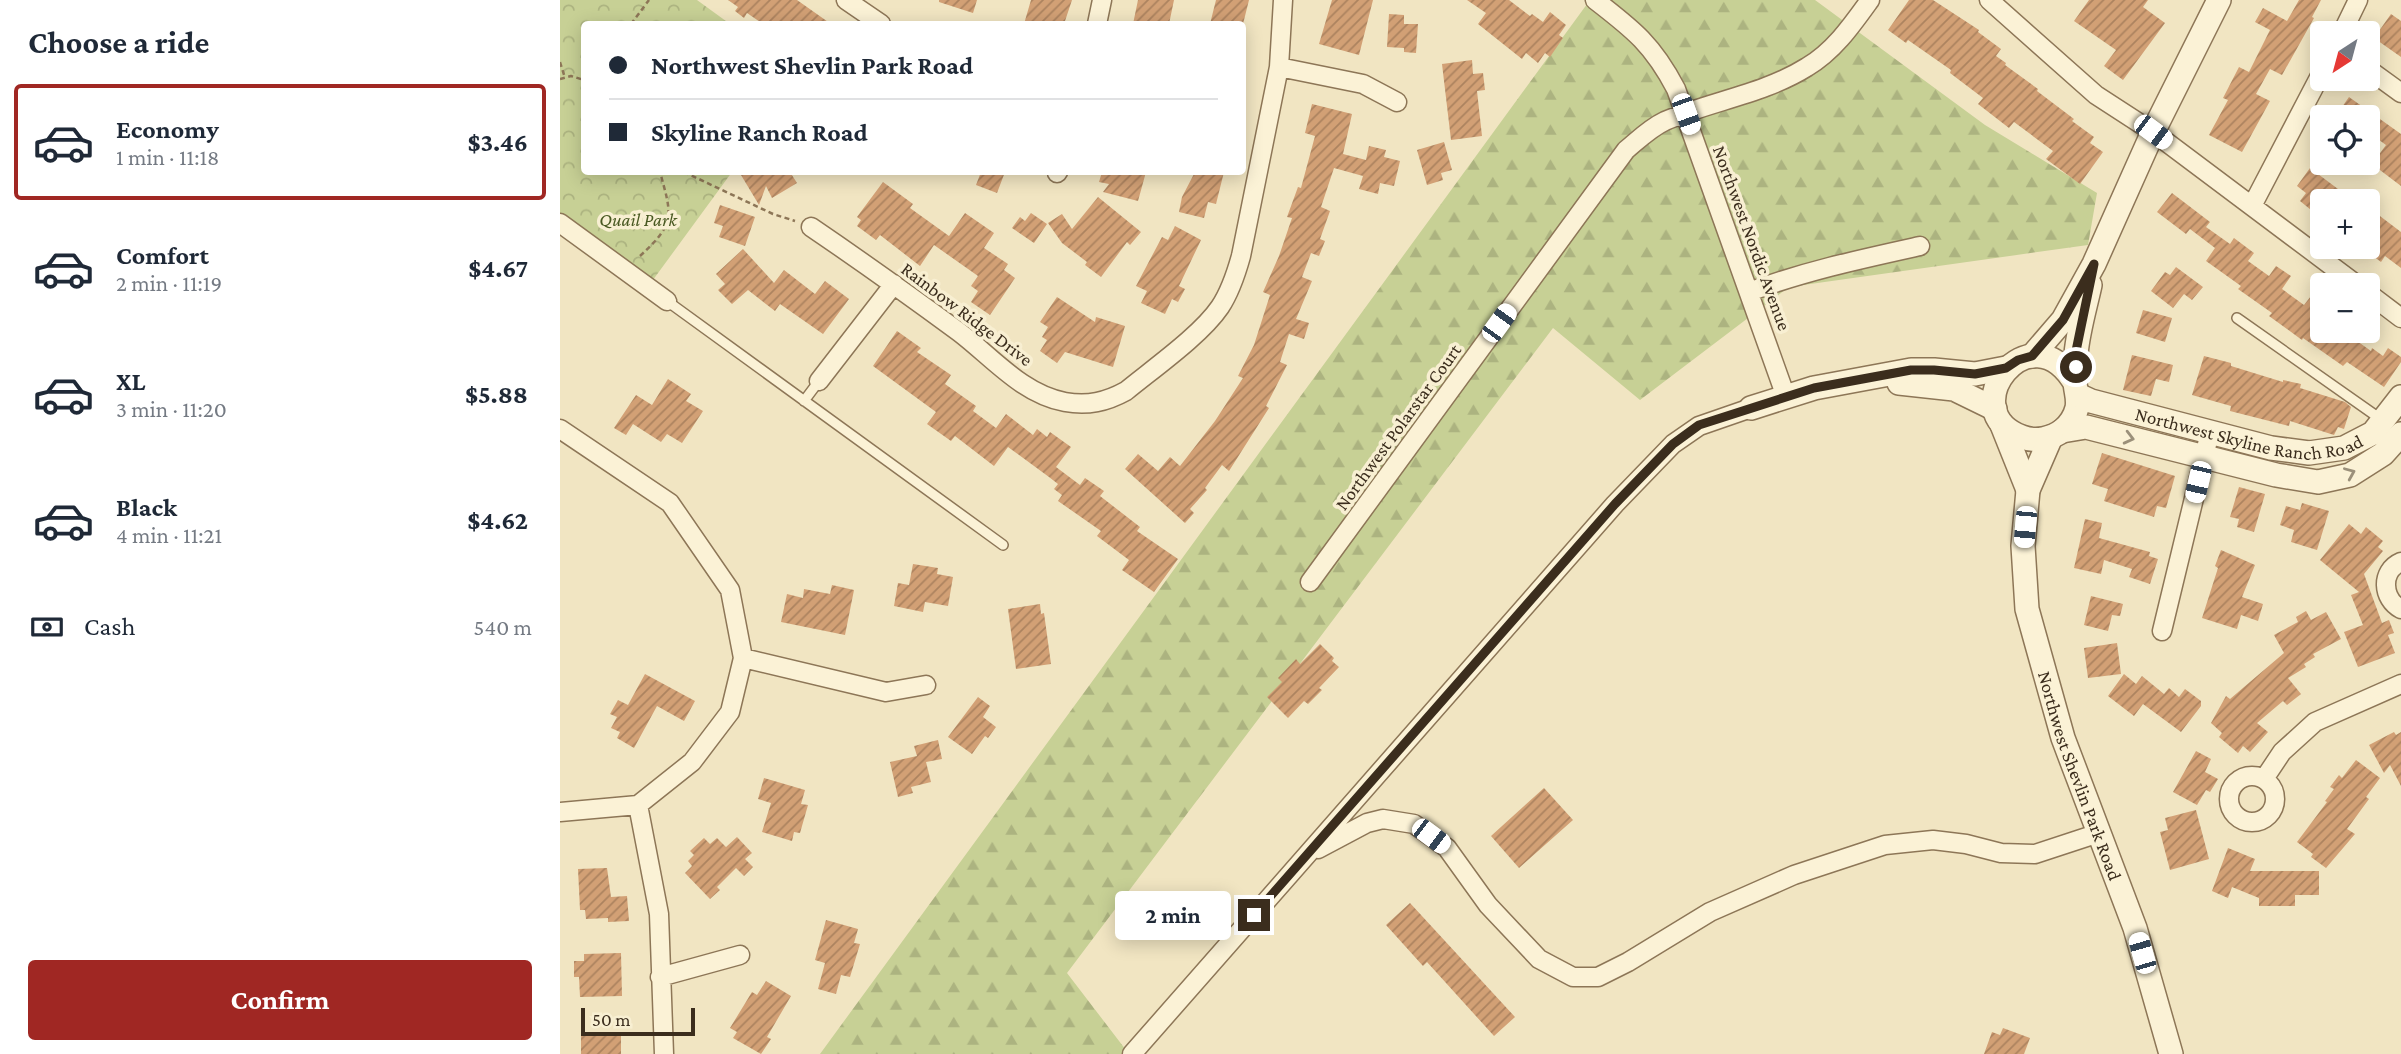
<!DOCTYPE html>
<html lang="en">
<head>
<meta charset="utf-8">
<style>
  body { margin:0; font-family:"Crimson Pro",serif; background:#f6f6f7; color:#1f2937; height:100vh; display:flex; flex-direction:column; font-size:26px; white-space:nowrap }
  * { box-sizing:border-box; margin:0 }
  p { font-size:23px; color:#747a83 }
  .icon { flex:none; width:38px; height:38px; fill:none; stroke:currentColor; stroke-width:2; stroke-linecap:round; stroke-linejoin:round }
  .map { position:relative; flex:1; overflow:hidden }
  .sheet { display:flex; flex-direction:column; background:#fff; width:560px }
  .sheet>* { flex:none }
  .banner { position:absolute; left:21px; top:21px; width:665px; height:154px; border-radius:7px; box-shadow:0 4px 18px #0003; display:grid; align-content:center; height:154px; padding:0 28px; background:#fff }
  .needle { width:46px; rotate:216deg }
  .buttons { position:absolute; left:1750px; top:21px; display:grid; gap:14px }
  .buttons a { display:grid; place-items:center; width:70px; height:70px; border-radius:7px; background:#fff; box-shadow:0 4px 18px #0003; font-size:35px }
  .scale { position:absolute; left:21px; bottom:18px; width:114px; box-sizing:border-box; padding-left:7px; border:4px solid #3b2d1d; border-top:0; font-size:19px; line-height:24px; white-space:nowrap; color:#3b2d1d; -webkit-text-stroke:5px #f8efd2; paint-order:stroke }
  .end { position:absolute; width:32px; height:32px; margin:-16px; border:9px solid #3b2d1d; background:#fff; box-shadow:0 0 0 4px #fff }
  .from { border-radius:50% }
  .bubble { position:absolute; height:49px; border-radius:7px; background:#fff; box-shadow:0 4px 18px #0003; font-size:23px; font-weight:700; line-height:49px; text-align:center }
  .car { position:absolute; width:21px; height:42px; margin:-21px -10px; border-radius:9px; box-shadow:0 0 5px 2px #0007; background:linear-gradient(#fff 24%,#345 0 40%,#fff 0 76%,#345 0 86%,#fff 0) }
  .banner b { display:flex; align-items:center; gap:24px; height:66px; font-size:26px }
  .banner b+b { border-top:2px solid #e0e1e3 }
  .banner i { width:18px; height:18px; background:#1f2937 }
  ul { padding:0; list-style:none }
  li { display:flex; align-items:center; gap:21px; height:116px; margin:0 14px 10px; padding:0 14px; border:4px solid transparent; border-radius:7px }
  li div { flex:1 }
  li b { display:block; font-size:26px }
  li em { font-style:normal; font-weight:700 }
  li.on { border-color:#a02723 }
  li>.icon { width:63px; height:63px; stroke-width:1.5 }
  h2 { padding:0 28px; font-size:32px; line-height:84px }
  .pay { display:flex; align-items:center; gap:18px; height:77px; padding:0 28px; font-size:26px }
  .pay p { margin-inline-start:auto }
  .action { display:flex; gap:14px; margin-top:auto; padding:14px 28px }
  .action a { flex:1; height:80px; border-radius:7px; background:#a02723; color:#fff; font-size:28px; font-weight:700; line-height:80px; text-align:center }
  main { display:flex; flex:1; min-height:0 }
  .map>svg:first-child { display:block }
  .forest { fill:url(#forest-firs) }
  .park { fill:url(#park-crowns) }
  .building { fill:url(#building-hatch) }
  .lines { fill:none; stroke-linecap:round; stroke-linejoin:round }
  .service-casing { stroke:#8d7657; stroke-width:12 }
  .minor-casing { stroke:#8d7657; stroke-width:21 }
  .tertiary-casing { stroke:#8d7657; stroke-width:26 }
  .path { stroke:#8d7657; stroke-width:2.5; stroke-dasharray:5 3.5; stroke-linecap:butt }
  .service { stroke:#fbf2d6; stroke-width:9 }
  .minor { stroke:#fbf2d6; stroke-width:18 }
  .tertiary { stroke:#fbf2d6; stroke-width:23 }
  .oneway { stroke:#9b907a }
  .route { stroke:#3b2d1d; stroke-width:9 }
  .labels { text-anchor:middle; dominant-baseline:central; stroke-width:7; stroke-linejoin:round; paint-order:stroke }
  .park-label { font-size:19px; font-style:italic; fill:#495922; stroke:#f8efd2 }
  .street-label { font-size:19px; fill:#3b2d1d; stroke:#f8efd2 }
</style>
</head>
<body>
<main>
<section class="sheet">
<h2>Choose a ride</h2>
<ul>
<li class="on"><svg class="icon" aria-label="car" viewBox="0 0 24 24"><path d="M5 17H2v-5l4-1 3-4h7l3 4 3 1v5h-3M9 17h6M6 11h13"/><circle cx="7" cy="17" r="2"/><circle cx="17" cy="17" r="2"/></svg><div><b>Economy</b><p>1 min · 11:18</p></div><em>$3.46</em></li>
<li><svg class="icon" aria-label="car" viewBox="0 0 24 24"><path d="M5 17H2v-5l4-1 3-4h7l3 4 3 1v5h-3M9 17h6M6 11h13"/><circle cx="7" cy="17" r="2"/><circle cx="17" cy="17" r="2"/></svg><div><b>Comfort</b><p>2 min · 11:19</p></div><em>$4.67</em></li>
<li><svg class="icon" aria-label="car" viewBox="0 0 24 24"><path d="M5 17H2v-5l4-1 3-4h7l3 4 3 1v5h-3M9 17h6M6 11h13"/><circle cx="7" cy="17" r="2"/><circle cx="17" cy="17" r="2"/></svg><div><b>XL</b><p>3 min · 11:20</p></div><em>$5.88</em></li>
<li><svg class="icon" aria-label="car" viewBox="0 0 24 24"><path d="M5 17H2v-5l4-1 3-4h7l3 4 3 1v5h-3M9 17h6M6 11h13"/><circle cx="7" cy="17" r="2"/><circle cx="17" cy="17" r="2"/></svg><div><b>Black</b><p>4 min · 11:21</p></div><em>$4.62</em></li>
</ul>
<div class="pay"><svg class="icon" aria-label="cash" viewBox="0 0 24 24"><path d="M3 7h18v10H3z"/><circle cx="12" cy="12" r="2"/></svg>Cash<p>540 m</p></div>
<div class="action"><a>Confirm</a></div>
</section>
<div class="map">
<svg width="1841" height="1054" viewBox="0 0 1841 1054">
  <defs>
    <pattern id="forest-firs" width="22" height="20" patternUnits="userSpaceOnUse" patternTransform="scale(1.75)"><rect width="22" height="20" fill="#c7d095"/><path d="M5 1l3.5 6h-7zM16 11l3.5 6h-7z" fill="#acb380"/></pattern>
    <pattern id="park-crowns" width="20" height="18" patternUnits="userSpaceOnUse" patternTransform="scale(1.75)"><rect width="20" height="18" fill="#c7d095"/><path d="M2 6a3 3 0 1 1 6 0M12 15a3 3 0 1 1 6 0" fill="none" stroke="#acb380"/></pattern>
    <pattern id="building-hatch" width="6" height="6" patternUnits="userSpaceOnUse" patternTransform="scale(1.75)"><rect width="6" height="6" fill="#d2a075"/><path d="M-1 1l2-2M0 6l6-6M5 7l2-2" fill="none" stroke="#ac835f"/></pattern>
  </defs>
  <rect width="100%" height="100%" fill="#f1e5c2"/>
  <path class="forest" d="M1030 0H1255L1425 125 1537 193 1528 245 1229 287 1080 400 993 328 507 973 569 1054H260Z"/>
  <path class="park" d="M0 0H137L170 24H24V172H172L90 284 0 219Z"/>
  <path class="building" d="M168 0H237L271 24H203L187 13 184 18 175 11 178 7Z
    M379 0H417L413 13 379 2Z
    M471 0H512L504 24H464Z
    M578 0H614L609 24H573Z
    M656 0H689L683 24H650Z
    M772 0H813L799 55 759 44Z
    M907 0H949L970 16 972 14 983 22 990 12 1006 25 999 35 1003 38 990 57 985 53 978 63 966 53 962 59 918 24 926 13Z
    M1349 0H1373L1419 30 1418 32 1441 49 1436 56 1446 63 1445 65 1478 89 1477 91 1514 119 1512 121 1534 137 1530 143 1543 152 1520 184 1486 159 1493 151 1454 122 1449 128 1418 104 1423 98 1390 73 1391 70 1348 40 1346 43 1328 30Z
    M1529 0H1588L1583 7 1605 23 1563 80 1544 66 1556 50 1514 21Z
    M1739 0H1761L1752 17 1754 18 1722 75 1710 69 1696 94 1710 101 1682 152 1649 135 1668 100 1663 98 1679 67 1689 72 1710 30 1695 22 1703 8 1727 21Z
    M829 14 844 15V24H858L856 53 844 52V48L827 47Z
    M1831 14 1841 21V57L1814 38Z
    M912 60 913 74 923 73 925 90 917 91 922 136 891 140 882 64Z
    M1789 97 1841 134V186L1812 164 1826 145 1808 132V117H1775Z
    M752 104 792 114 783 154 806 160 809 146 826 150 824 157 840 161 834 186 820 183 818 194 799 189 803 176 774 168 761 207 770 211 760 239 765 241 759 256 751 253 742 277 752 281 736 319 749 323 744 339 729 334 720 362 727 365 706 406 709 408 669 471 662 465 645 488 647 490 630 509 634 513 625 523 565 469 578 454 598 471 610 457 620 466 655 421 683 378 678 376 694 345 710 295 703 292 719 256 732 218 727 217 738 187 741 188 755 136 745 133Z
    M884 142 892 170 881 173 883 180 867 185 857 150Z
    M1750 168 1794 201H1762V206L1756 214 1740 201 1746 193 1737 186Z
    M187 172H230L237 183 212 198 206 186 199 205 181 175Z
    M421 172H445L437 193 416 185Z
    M542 172H586L578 201 543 192 549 184 539 182Z
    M635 172H664L656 204 648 202 644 218 619 212 622 197Z
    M323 182 353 204 350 208 389 236 405 213 434 233 424 248 448 264 444 270 455 278 430 315 411 302 418 291 411 286 418 276 374 245 360 266 320 235 316 240 297 226 301 220 297 217Z
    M1612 193 1650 222 1646 227 1670 244 1674 238 1694 253 1688 261 1709 276 1716 266 1731 276 1722 289 1744 305 1751 296 1762 304V331H1783L1811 351 1812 348 1823 356 1828 348 1841 357V362L1824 387 1787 362 1783 366 1743 338 1742 340 1709 316 1712 313 1678 289 1681 286 1646 261 1655 248 1630 229 1626 234 1597 212Z
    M538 197 581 232 570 245 567 242 541 277 525 265 527 262 502 243 488 223 502 214 512 229Z
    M160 205 195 217 185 246 159 237 163 226 154 223Z
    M1808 207 1841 232V268L1825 256 1821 262 1805 250 1808 247Z
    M471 213 487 224 474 243 452 228 460 217 465 221Z
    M615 226 641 240 619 286 625 289 618 302 612 299 605 314 581 303 587 291 576 286 602 237 608 240Z
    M183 249 214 283 224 270 255 294 265 281 289 299 263 334 220 304 215 311 188 290 172 304 158 290 165 284 156 274Z
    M1616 267 1643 287 1632 300 1624 294 1613 308 1591 291 1605 272 1610 275Z
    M497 297 535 322 536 317 565 326 553 367 505 352 497 363 480 351 487 340 482 337 488 327 480 322Z
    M1583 310 1612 318 1605 342 1576 333Z
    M337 331 361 348 357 352 391 375 385 384 416 406 413 411 436 428 446 414 473 435 477 429 487 437 490 432 511 447 496 467 520 485 525 478 544 491 540 496 580 527 577 531 618 559 594 592 562 570 569 560 537 536 541 531 498 501 502 495 494 489 498 484 489 477 448 447 434 466 395 436 391 441 367 424 376 412 313 366Z
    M1572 355 1613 365 1609 382 1596 379 1591 396 1563 390Z
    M1644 356 1671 363V366L1723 382V380L1741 384 1740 388 1785 402 1791 407 1784 429 1778 427 1774 435 1730 421 1729 426 1670 411 1671 406 1632 395Z
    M108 379 131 394 126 401 143 411 122 443 107 434 101 442 73 424 66 435 54 428 76 395 92 405Z
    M1542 453 1615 476 1606 508 1597 506 1594 517 1544 501 1548 489 1532 484Z
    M1679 487 1705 494 1694 532 1677 527 1679 519 1670 517Z
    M1742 503 1769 511 1757 550 1731 542 1734 530 1720 525 1726 506 1740 510Z
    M1525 519 1542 523 1539 538 1590 552 1589 556 1598 559 1590 584 1569 577 1572 569 1544 560 1541 574 1514 568Z
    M1789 524 1801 534 1806 527 1823 541 1818 547 1823 551 1804 574 1822 623 1829 620 1834 633 1828 635 1835 653 1798 667 1784 632 1803 625 1791 595 1799 592 1760 560Z
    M1661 550 1695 565 1682 597 1703 604 1698 621 1681 615 1677 629 1642 618 1658 568 1655 566Z
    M353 564 378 568 377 574 393 577 388 606 365 602 363 612 334 606 338 583 349 585Z
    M272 585 294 590 285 635 221 622 227 594 243 598 244 589 270 594Z
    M1531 596 1563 604 1560 616 1552 615 1548 631 1524 625Z
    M480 604 481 614 484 613 491 664 456 669 448 609Z
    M1746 611 1751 620 1766 612 1781 639 1753 654 1755 657 1744 664 1746 667 1728 678 1741 694 1727 705 1723 701 1697 723 1708 732 1690 752 1683 746 1678 753 1659 737 1662 733 1651 723 1666 696 1670 699 1724 653 1714 635 1738 622 1736 617Z
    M1557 643 1561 674 1528 678 1524 648Z
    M760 644 774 658 772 661 779 667 759 688 762 690 748 704 744 701 728 718 707 697 722 682 718 678 736 659 740 664Z
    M85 674 135 701 124 721 97 706 74 748 57 738 60 732 51 728 57 717 50 714 58 700 68 705Z
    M1564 674 1576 684 1582 676 1604 694 1609 688 1619 697 1625 689 1641 701V706L1621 732 1583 704 1574 716 1548 696Z
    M418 697 430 706 423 717 436 727 428 738 425 736 412 754 388 737Z
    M1834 732 1836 735 1841 732V786L1830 765 1824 773 1809 745Z
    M378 740 382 759 366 762 371 782 351 787 353 793 338 797 330 762 357 756 354 746Z
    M1636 751 1651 759 1645 772 1658 779 1650 792 1646 790 1637 805 1613 792Z
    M1796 760 1820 778 1806 797 1809 799 1787 829 1795 834 1766 868 1751 857 1753 854 1737 842 1767 802 1765 801 1774 789 1770 787 1779 775 1782 778Z
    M204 778 245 790 241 804 248 805 240 833 234 832 232 841 202 832 211 803 198 799Z
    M984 788 1013 820 959 868 931 836Z
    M1636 810 1649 859 1610 870 1600 832 1608 830 1605 818Z
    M177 837 192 853 185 859 193 867 184 876 176 868 157 887 160 890 150 899 125 873 132 866 128 861 134 855 130 851 144 838 150 844 157 838 166 847Z
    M1668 848 1695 859 1690 871H1759V895H1735V906H1699V898L1672 887 1668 898 1652 891Z
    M47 868 51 897 67 896 69 921 48 922V918L26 919 25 910H20L18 869Z
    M850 903 955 1017 934 1036 867 962 863 966 826 925Z
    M266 920 298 929 294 943 300 944 290 977 281 975 276 994 258 989 265 963 255 960Z
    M61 953 62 996 20 997 19 977H14V961H24V954Z
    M206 981 231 996 207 1037 211 1039 201 1054 173 1038 177 1032 170 1028 192 992 197 995Z
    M1443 1028 1470 1038 1464 1054H1424L1432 1032 1440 1035Z
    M21 1036H61V1054H21Z"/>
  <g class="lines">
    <g class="service-casing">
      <path id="service" d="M107 301 443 545
        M1677 318 1822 420
        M244 401 259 381"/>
    </g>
    <g class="minor-casing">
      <path id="minor" d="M286 0 321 24
        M1035 0C1074 30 1093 45 1116 89L1226 397
        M1429 0 1536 95 1593 132 1797 285
        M537 24 542 0
        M1782 33 1798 0
        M719 67 803 84 837 102
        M1808 69 1841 93
        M497 173 498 172
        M1692 206 1762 72
        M0 223 107 301
        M251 227C301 261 350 296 399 332 432 357 462 394 505 402 528 406 546 402 566 391 594 368 641 335 660 307 670 292 676 274 681 256L719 67 723 0
        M1189 292C1245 271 1301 259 1360 246
        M1808 293 1841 318
        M259 381 334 284
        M0 429 110 503 170 590 183 658 170 712 132 762 78 805 0 812
        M1841 562C1820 571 1822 599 1841 609
        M750 582 1066 150C1078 140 1090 128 1105 121 1151 101 1204 94 1247 67 1274 51 1292 25 1310 0
        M1602 631 1650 432
        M183 658 326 692 366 685
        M1669 799a23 23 0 1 1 46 0a23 23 0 1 1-46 0Z
        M1704 779 1722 752 1755 722 1841 684
        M78 805 99 914 104 1054
        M758 849 807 823 823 819 854 824 887 848 928 905 979 959 1013 977H1038L1068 962 1150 912 1234 875 1325 845 1373 840 1406 844 1441 853 1475 854 1539 833
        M100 977 180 955
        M572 1054 1055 504 1113 444 1139 426 1191 408"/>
    </g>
    <g class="tertiary-casing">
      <g id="tertiary">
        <path d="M1472 356 1503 320 1534 264 1593 132 1659 0"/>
        <path d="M1339 383 1394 389 1435 409"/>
        <path d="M1515 383C1470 307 1391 411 1462 437 1475 442 1492 439 1503 430 1509 425 1515 416 1517 408 1519 398 1515 390 1515 381 1514 372 1515 363 1516 354 1518 331 1525 308 1530 285"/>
        <path id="s1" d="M1518 395 1531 401 1711 448 1749 453 1784 448 1813 433 1841 397"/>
        <path d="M1191 408 1254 388 1351 370H1374L1415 374 1446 368"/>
        <path d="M1442 425 1468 490"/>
        <path d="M1502 431 1526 427 1716 475 1758 482 1790 475 1823 454 1841 434"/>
        <path id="s2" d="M1491 437 1468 490 1463 546 1467 609 1503 738 1575 928 1611 1054"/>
      </g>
    </g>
    <path class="path" d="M71 24 89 0
      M0 62 5 78
      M0 79 11 76 24 80
      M124 172 213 214 235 221
      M80 256C116 223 112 216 100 172"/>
    <use href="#service" class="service"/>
    <use href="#minor" class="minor"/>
    <use href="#tertiary" class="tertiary"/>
  </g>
  <defs><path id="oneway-chevron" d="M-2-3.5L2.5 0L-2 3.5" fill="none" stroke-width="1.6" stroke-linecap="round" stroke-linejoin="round" transform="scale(1.75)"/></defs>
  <g class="oneway">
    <use href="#oneway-chevron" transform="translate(1569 438) rotate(14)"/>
    <use href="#oneway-chevron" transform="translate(1790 473) rotate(-23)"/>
  </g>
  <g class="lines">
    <path class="route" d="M694 915 1055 504 1113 444 1139 425 1254 388 1351 370H1374L1415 374 1446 368 1458 360 1472 356 1503 320 1534 264 1516 351V367"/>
  </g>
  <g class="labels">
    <g class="park-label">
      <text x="78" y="219">Quail Park</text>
    </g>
    <g class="street-label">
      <text transform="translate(1192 238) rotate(70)">Northwest Nordic Avenue</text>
      <text transform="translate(407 314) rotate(37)">Rainbow Ridge Drive</text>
      <text stroke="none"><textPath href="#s1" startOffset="177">Northwest Skyline Ranch Road</textPath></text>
      <text transform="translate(838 427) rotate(-54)">Northwest Polarstar Court</text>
      <text stroke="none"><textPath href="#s2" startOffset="352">Northwest Shevlin Park Road</textPath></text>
    </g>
  </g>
</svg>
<div class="buttons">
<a><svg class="needle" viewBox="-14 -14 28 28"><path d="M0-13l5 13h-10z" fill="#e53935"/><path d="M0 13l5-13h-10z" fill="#747a83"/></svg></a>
<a><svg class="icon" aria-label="locate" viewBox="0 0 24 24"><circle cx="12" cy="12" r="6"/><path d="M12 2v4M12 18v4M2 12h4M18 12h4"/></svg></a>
<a>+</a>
<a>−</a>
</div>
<div class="scale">50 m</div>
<i class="end from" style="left:1516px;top:367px"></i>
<i class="end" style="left:694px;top:915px"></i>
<div class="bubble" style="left:555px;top:891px;width:116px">2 min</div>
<i class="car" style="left:1126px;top:114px;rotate:160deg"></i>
<i class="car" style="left:1593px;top:132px;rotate:127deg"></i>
<i class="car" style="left:939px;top:323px;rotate:36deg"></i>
<i class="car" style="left:1638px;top:482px;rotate:193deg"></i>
<i class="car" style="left:1465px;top:527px;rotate:185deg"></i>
<i class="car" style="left:871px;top:836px;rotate:127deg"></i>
<i class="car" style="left:1582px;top:953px;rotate:344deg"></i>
<div class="banner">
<b><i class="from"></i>Northwest Shevlin Park Road</b>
<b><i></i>Skyline Ranch Road</b>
</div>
</div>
</main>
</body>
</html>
